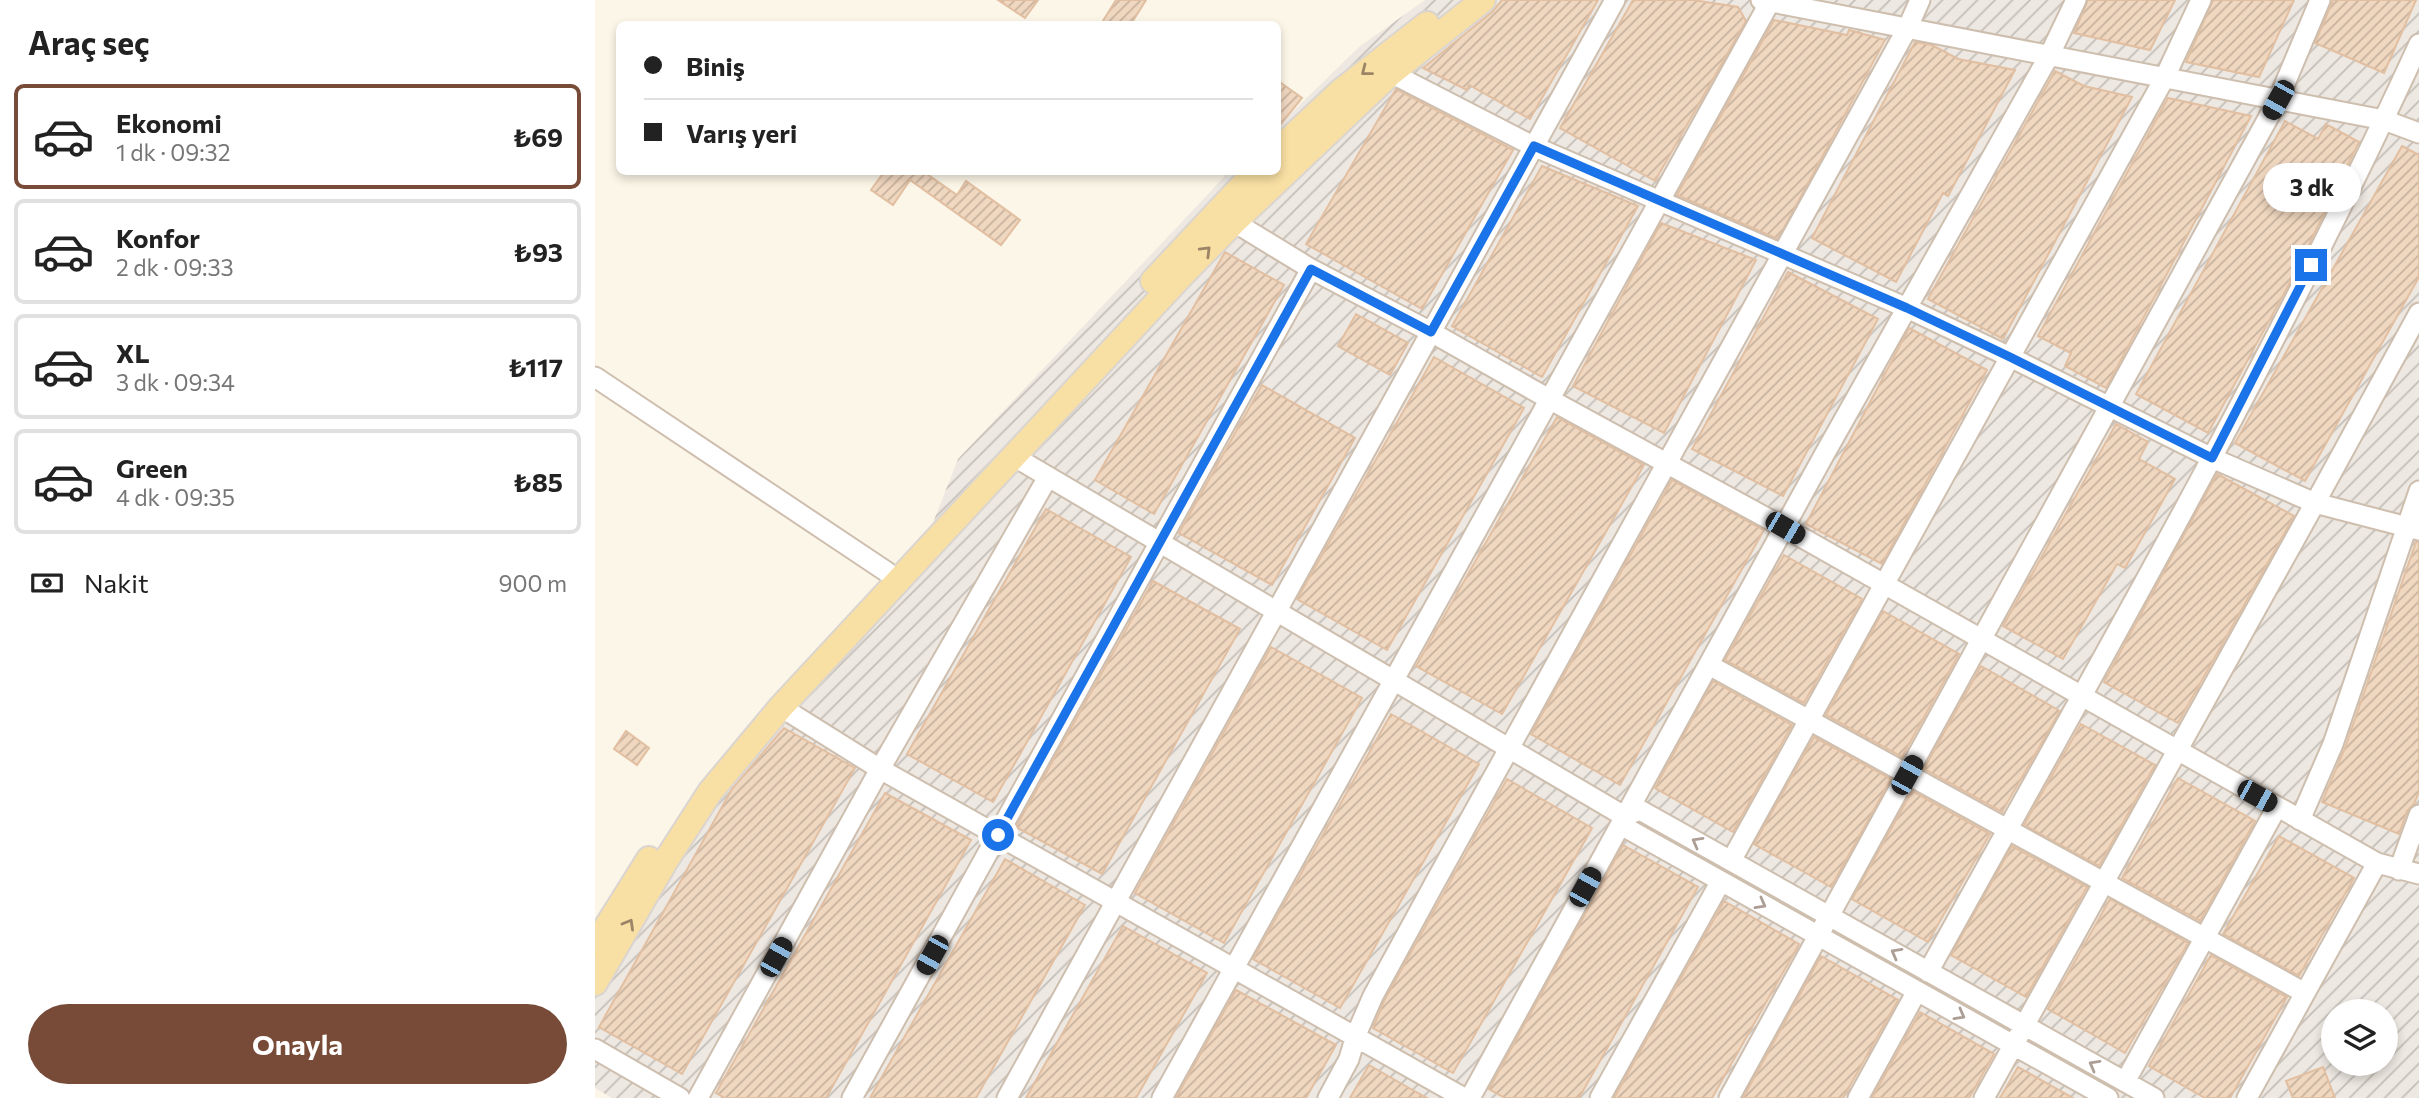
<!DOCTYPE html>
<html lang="tr">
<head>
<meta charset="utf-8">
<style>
  body { margin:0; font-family:Commissioner,sans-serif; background:#f2f2f2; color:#222; height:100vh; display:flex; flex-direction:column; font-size:26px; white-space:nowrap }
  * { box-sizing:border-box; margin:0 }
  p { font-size:23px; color:#767676 }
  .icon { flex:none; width:38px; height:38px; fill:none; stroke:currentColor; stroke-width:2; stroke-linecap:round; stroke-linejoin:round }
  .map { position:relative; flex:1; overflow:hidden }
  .sheet { display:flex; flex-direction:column; background:#fff; width:595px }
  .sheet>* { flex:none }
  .banner { position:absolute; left:21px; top:21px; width:665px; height:154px; border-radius:10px; box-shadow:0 4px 10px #0003; display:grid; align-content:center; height:154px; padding:0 28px; background:#fff }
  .tools { position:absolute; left:1726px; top:999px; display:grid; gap:14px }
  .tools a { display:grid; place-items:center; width:77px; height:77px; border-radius:50%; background:#fff; box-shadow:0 4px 10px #0003; font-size:35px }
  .end { position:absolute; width:32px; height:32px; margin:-16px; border:9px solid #1a73e8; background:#fff; box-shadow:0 0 0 4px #fff }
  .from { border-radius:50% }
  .bubble { position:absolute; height:49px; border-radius:24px; background:#fff; box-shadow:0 4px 10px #0003; font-size:23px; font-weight:700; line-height:49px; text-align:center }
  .car { position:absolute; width:21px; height:42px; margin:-21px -10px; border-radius:9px; box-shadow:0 0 5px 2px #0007; background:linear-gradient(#222 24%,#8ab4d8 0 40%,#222 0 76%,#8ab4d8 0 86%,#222 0) }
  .banner b { display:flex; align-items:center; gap:24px; height:66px; font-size:26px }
  .banner b+b { border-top:2px solid #e0e0e0 }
  .banner i { width:18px; height:18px; background:#222 }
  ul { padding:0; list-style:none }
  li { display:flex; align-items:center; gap:21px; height:105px; margin:0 14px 10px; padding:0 14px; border:4px solid #e0e0e0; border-radius:10px }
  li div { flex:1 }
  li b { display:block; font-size:26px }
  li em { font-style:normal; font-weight:700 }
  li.active { border-color:#784b38 }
  li>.icon { width:63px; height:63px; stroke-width:1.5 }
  h2 { padding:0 28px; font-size:32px; line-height:84px }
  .pay { display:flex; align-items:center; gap:18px; height:77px; padding:0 28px; font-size:26px }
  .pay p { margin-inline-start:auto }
  .action { display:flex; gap:14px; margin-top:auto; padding:14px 28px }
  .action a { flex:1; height:80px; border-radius:42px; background:#784b38; color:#fff; font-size:28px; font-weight:700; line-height:80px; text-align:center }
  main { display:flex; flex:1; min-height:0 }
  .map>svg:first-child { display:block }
  .industrial { fill:url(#industrial-furrows); fill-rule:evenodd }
  .building { fill:url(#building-hatch); stroke:#e2bfa1; stroke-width:2 }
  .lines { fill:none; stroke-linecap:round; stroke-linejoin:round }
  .minor-casing { stroke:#cebeae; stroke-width:23 }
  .major-casing { stroke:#dbd5d1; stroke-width:28 }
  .minor { stroke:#fff; stroke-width:19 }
  .major { stroke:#f8dfa3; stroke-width:24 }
  .oneway { stroke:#9c8567 }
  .oneway2 { stroke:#ac9e94 }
  .route { stroke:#1a73e8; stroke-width:9 }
</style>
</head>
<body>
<main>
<section class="sheet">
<h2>Araç seç</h2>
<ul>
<li class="active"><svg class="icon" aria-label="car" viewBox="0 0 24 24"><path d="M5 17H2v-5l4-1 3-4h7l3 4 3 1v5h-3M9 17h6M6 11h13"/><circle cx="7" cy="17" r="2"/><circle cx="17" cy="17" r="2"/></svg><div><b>Ekonomi</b><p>1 dk · 09:32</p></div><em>₺69</em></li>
<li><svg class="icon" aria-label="car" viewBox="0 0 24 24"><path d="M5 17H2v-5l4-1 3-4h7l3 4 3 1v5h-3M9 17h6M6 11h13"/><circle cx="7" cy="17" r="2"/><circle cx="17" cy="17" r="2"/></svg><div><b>Konfor</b><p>2 dk · 09:33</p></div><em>₺93</em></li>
<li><svg class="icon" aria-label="car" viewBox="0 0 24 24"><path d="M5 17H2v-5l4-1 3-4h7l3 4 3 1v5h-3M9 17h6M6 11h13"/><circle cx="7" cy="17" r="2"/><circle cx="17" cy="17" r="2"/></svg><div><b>XL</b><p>3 dk · 09:34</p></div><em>₺117</em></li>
<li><svg class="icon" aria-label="car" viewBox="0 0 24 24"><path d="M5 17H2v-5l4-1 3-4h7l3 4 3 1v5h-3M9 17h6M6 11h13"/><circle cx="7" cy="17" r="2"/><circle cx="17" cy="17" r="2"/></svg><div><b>Green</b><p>4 dk · 09:35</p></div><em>₺85</em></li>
</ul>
<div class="pay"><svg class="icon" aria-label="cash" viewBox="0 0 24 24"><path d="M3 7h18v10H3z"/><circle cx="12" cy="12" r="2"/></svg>Nakit<p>900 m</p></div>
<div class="action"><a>Onayla</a></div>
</section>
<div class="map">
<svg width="1824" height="1098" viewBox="0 0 1824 1098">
  <defs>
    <pattern id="industrial-furrows" width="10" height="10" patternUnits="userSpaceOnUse" patternTransform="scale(1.75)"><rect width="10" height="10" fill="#ede8e1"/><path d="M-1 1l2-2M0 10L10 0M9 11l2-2" fill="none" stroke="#c5bfb9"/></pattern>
    <pattern id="building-hatch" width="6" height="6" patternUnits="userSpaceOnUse" patternTransform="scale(1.75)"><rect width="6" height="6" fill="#f0d7c0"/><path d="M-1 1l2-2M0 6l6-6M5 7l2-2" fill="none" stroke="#c7b29e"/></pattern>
  </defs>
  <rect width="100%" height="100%" fill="#fcf6e8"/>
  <path class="industrial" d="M830 0H1824V1098H17L0 1088V996L147 759 314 584 363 459 634 172H682L683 126 764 47ZM1738 1012H1790V1064H1738Z"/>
  <path class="building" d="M403 0H443L430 18Z
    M521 0H551L536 24H506Z
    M907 0H1003L935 119 874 85 872 90 828 68 897 12Z
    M1038 0H1098L1143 7 1151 21 1060 181 965 128Z
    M1493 0H1580L1555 50 1479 33Z
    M1618 0H1699L1664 77 1591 62Z
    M1738 0H1821L1789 73 1720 43Z
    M1179 20 1252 35 1254 30 1290 40 1183 239 1082 195Z
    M1320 42 1337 45 1363 59 1420 70 1353 196 1348 193 1301 282 1217 238Z
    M1460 71 1489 86 1537 97 1408 339 1333 299Z
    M682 80 707 98 682 129Z
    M801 89 918 150 827 309 711 244Z
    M1573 98 1656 116 1511 388 1470 366 1476 353 1443 336Z
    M1690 121 1723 139 1731 124 1764 142 1699 275 1613 433 1541 394Z
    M1807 146 1824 155V277L1710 481 1640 443Z
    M947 166 1043 206 947 377 857 326Z
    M289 172H329L362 195 371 181 425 220 406 245 315 180 298 205 276 190Z
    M1066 223 1161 260 1069 433 978 386Z
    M630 252 689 285 559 514 500 480Z
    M1193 272 1283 319 1188 496 1097 449Z
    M761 314 813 343 795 375 743 346Z
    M1314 328 1392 370 1287 564 1211 524Z
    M839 357 929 408 792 650 702 599Z
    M667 385 760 438 677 585 584 533Z
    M962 417 1049 465 907 714 821 666Z
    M1521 424 1553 442 1544 459 1580 479 1530 568 1522 564 1468 659 1408 626Z
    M1622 474 1699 516 1583 723 1509 682Z
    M1077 480 1169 530 1025 785 936 734Z
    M451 509 536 557 398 802 312 754Z
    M1821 542H1824V792L1819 804 1812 811 1804 834 1727 802 1750 748Z
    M1189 555 1267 599 1209 703 1130 660Z
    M558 581 645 629 507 874 421 827Z
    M1288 611 1364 654 1307 757 1231 715Z
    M676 647 767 698 629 943 540 893Z
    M1386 666 1465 711 1407 812 1329 769Z
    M1118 681 1197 725 1138 832 1060 788Z
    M796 714 884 764 745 1008 658 959Z
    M1486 724 1560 765 1504 866 1429 825Z
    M189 728 260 768 87 1074 4 1027 137 789Z
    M31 731 54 748 42 765 19 749Z
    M1219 737 1296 779 1236 887 1159 844Z
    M1583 778 1660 821 1605 921 1527 878Z
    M912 779 997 828 858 1073 778 1028 789 1001Z
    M1317 791 1395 834 1333 942 1257 899Z
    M290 793 376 840 231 1098H130L121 1093Z
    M1684 836 1759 878 1704 976 1628 934Z
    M1028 845 1103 887 984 1098H910L894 1089Z
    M1417 846 1492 887 1431 997 1356 955Z
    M410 859 490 905 381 1098H275Z
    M1515 899 1593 943 1530 1053 1453 1009Z
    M1129 901 1204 944 1117 1098H1019Z
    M528 926 612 973 545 1091 541 1098H431Z
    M1616 955 1692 997 1635 1098H1610L1554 1066Z
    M1226 956 1303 1000 1248 1098H1148Z
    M641 990 741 1045 711 1098H581Z
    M1325 1012 1399 1054 1374 1098H1277Z
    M774 1065 807 1084 832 1098H755Z
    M1423 1067 1478 1098H1405Z
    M1728 1067 1740 1098H1698L1691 1081Z"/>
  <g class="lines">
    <g class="minor-casing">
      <path id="minor" d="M1166 0 1789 120 1824 133
        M796 73 938 146 1312 308 1415 357 1617 458 1720 503 1824 530
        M639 222 716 269 836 332 954 399 1190 528 1782 863 1824 874
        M0 377 292 572
        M418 456 1029 816 1033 829 1513 1098
        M1114 665 1710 993
        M186 707 285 769 869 1098
        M1029 816 1045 810 1559 1098
        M1705 820 1738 744 1824 491
        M1136 861 1569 79 1606 0
        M1804 870 1824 815
        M1333 972C1503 666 1678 362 1824 44
        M0 1049 85 1098
        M1530 1082 1682 807
        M103 1098 285 769 453 477
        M257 1098 716 269
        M412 1098 1020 0
        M567 1098 1176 0
        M733 1098 754 1059 761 1035 778 996C954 672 1137 352 1313 27L1325 0
        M875 1098 1229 455 1455 54 1481 0
        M1005 1098 1126 881
        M1134 1098 1683 100 1725 0
        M1263 1098 1322 991
        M1389 1098 1720 503 1824 313
        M1652 1098 1782 863"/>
    </g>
    <g class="major-casing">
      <path id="major" d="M682 151 746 91 832 24
        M558 281 660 172
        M0 945 54 859
        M0 983 70 862 115 792 186 707 587 275 639 222 796 73 888 0"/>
    </g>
    <use href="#minor" class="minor"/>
    <use href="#major" class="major"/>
  </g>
  <defs><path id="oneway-chevron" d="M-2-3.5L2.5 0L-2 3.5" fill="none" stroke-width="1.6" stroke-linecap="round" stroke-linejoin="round" transform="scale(1.75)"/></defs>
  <g class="oneway">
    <use href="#oneway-chevron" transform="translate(771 71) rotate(142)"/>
    <use href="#oneway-chevron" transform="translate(611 251) rotate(-45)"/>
    <use href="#oneway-chevron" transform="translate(34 924) rotate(-60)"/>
  </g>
  <g class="oneway2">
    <use href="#oneway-chevron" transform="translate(1102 842) rotate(-151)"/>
    <use href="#oneway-chevron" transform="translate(1166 904) rotate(29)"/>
    <use href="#oneway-chevron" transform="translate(1301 953) rotate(-151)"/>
    <use href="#oneway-chevron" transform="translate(1365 1015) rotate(29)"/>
    <use href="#oneway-chevron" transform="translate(1499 1065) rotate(-151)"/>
  </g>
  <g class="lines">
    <path class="route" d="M403 835 716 269 836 332 939 146 1312 308 1415 357 1617 458 1716 265"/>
  </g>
</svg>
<div class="tools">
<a><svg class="icon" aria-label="layers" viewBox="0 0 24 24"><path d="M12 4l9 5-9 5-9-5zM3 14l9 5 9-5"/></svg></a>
</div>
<i class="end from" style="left:403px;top:835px"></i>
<i class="end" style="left:1716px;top:265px"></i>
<div class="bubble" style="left:1668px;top:163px;width:98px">3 dk</div>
<i class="car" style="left:1683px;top:100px;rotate:209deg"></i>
<i class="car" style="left:1190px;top:528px;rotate:120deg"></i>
<i class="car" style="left:1312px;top:775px;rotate:29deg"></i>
<i class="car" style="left:1662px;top:796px;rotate:119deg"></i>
<i class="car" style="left:990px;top:887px;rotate:29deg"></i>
<i class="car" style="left:337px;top:955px;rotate:209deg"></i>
<i class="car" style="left:181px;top:957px;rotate:29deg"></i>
<div class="banner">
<b><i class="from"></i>Biniş</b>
<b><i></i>Varış yeri</b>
</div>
</div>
</main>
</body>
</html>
